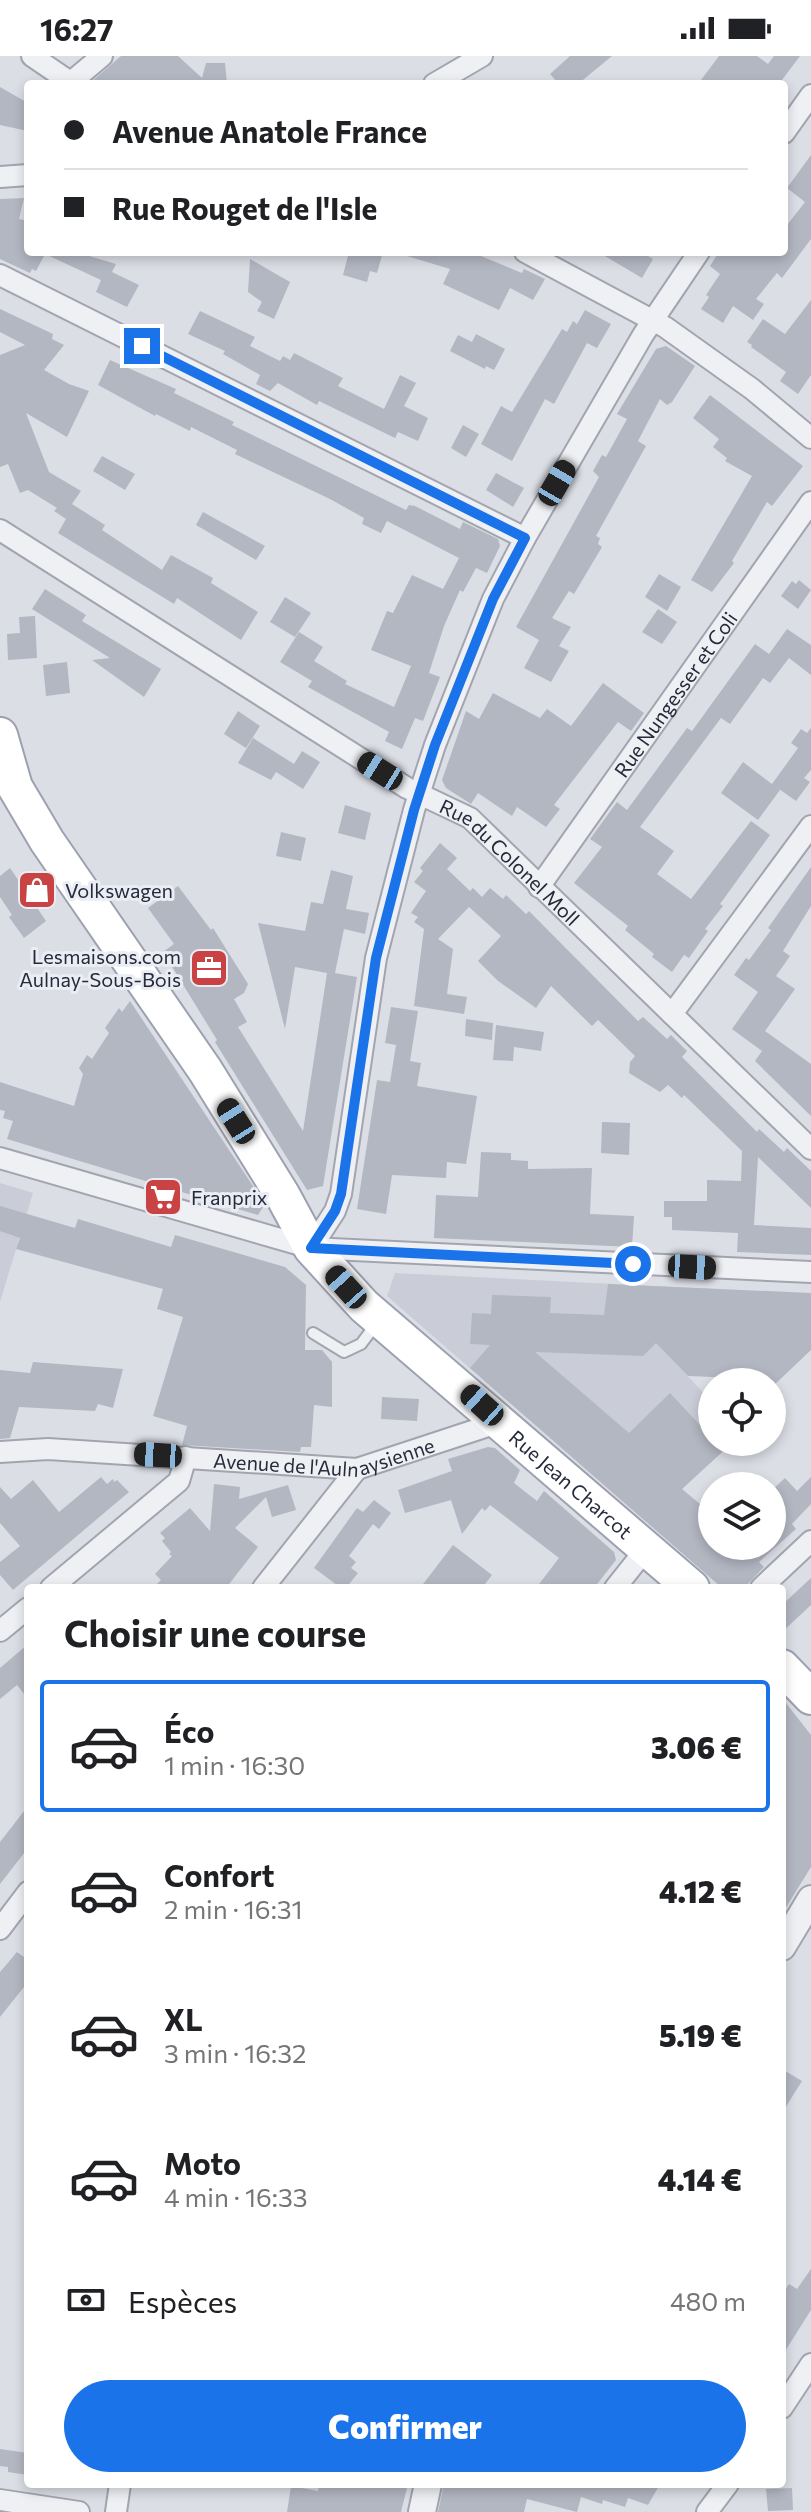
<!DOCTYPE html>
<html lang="fr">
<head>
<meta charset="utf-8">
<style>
  body { margin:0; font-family:Commissioner,sans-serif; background:#f6f6f6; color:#202124; height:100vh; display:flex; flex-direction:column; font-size:30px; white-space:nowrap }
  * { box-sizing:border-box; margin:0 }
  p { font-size:26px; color:#757577 }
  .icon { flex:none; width:44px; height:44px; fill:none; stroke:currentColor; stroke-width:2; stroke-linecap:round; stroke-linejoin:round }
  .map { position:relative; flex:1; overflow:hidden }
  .side { position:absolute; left:24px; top:1528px; width:762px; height:904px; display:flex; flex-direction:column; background:#fff; border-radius:8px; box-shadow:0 4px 12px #0003 }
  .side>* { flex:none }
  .hud { position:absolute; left:24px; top:24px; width:764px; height:176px; border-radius:8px; box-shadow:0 4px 12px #0003; display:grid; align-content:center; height:176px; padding:0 40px; background:#fff }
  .tools { position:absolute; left:698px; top:1312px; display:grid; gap:16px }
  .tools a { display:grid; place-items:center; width:88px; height:88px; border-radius:50%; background:#fff; box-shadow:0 4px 12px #0003; font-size:40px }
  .end { position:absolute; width:36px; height:36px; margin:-18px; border:10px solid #1a73e8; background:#fff; box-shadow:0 0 0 4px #fff }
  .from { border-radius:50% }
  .car { position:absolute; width:24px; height:48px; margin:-24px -12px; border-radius:10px; box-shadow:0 0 6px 2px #0007; background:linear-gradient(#222 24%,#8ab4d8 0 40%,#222 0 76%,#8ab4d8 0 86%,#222 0) }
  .hud b { display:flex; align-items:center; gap:28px; height:76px; font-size:30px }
  .hud b+b { border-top:2px solid #e0e0e0 }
  .hud i { width:20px; height:20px; background:#202124 }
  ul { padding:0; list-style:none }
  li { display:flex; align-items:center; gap:24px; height:132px; margin:0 16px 12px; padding:0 24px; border:4px solid transparent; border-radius:8px }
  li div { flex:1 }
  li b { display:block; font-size:30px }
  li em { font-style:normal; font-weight:800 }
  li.active { border-color:#1a73e8 }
  li>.icon { width:72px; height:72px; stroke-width:1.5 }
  h2 { padding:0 40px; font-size:36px; line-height:96px }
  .pay { display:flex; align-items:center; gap:20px; height:88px; padding:0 40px; font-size:30px }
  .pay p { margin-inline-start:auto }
  .primary-button { display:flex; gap:16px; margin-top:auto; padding:16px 40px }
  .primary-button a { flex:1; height:92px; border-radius:48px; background:#1a73e8; color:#fff; font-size:32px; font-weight:800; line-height:92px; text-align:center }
  .status { display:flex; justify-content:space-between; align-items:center; height:56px; padding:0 40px; background:#fff; direction:ltr }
  .status svg { height:22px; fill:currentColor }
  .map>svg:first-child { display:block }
  .built { fill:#cacdd7 }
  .building { fill:#b3b7c2 }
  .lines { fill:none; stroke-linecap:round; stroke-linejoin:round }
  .service-casing { stroke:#a2a5af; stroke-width:14 }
  .minor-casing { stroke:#a2a5af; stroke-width:24 }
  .tertiary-casing { stroke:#a2a5af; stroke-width:30 }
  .primary-casing { stroke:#9ca1b1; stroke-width:38 }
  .service { stroke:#eef0f4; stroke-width:10 }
  .minor { stroke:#eef0f4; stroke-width:20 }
  .tertiary { stroke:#eef0f4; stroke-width:26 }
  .primary { stroke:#fff; stroke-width:34 }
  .route { stroke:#1a73e8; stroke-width:10 }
  .labels { text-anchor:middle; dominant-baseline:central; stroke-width:6; stroke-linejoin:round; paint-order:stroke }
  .street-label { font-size:20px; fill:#262b3b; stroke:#ebedf4 }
  .poi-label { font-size:20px; fill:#262b3b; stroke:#ebedf4; text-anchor:start }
</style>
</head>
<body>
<div class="status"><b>16:27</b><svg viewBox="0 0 49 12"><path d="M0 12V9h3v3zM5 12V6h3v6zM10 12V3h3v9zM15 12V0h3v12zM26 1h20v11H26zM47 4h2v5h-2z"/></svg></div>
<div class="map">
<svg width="811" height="2456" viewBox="0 0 811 2456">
  <rect width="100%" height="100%" fill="#dcdee6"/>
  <path class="built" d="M0 1127 33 1137 0 1246Z
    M395 1217 715 1233 657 1287 712 1346V1386H733L646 1466 387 1240Z"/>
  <path class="building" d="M121 0H178L202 22 206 7H225L227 28H89Z
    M570 0H612L578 28H559L550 18Z
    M719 0H757L768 8 774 0H800L779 28H698Z
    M0 31 28 47V75L0 69Z
    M811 99V183L782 222 777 217 756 243 764 248 753 264 733 250 723 267 701 253 709 241 706 239 720 218 710 210 719 196H784V173L805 146 787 132Z
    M24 142 19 163 28 165V196H76L116 208 112 216 139 229 127 251 96 236 101 224 45 198 36 215 32 213 30 217 0 203V143Z
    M349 196H383L377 217 370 215 367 226 343 219Z
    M407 196H471L522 217 524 213 545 223 533 244 510 232 499 254 443 228 450 213 407 200Z
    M598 196H641L653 203 642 222Z
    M250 203 290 226 274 263 257 255 262 246 248 236Z
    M811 244V319L798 338 780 325 786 316 751 291 752 289 747 286 763 263 785 278Z
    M0 253 53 278 52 283 64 289 44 314 69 328 89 335 67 381 26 357 49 416 81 435 72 448 105 469 102 474 162 514 171 499 213 522 211 527 258 556 241 584 177 542 174 548 58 477 66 463 54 455 57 452 28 434 20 437 8 408 0 411V299L25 289 0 276Z
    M585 254 611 268 597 292 587 287 554 348 545 343 512 405 481 388 501 350 512 356 562 273 567 276 573 265 577 268Z
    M200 255 255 281 250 290 280 305 283 300 290 304 294 297 343 322 338 330 384 353 400 319 416 327 404 350 428 362 418 385 398 376 395 382 319 345 317 349 278 327 270 335 256 328 260 319 223 298 225 295 188 278Z
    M476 278 505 293 494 314 486 310 485 313 450 295 458 279 472 286Z
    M666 290 695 310 672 346 667 349 660 343 638 385 646 390 596 480 600 482 598 488 602 491 574 538 569 535 552 562 571 571 559 590 569 595 551 626 524 612 539 584 516 571 599 421 593 415 602 399 606 401 627 363 617 358 656 293Z
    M110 304 176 333 174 337 234 366 232 369 406 454 409 449 415 450 460 473 463 466 498 483 500 490 487 517 476 512 463 536 460 534 444 570 429 617 440 621 423 665 415 662 402 693 385 685 389 676 308 631 312 625 280 606 299 576 323 591 314 605 347 625 345 628 394 651 411 610 371 594 387 555 393 557 412 519 443 533 459 502 387 465 381 477 362 468 364 462 330 443 235 398 237 394 191 371 190 375 156 358 155 360 98 329Z
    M710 339 803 410 772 450 767 446 732 505 734 507 712 536 691 524 752 420 725 405 727 402 713 391 719 383 693 362Z
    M463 369 479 378 466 401 451 392Z
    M102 400 135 418 125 434 93 415Z
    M496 417 524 432 513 451 486 434Z
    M203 456 265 490 256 504 196 469Z
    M659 518 681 531 667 555 645 541Z
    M799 524 811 534 798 553 781 540 792 525 796 528Z
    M45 533 86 559 82 565 161 613 144 641 92 604 110 602 32 553Z
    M285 541 311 557 295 581 270 566Z
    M658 553 677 566 662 588 642 576Z
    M35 560 37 602 8 604 7 578 20 577 19 561Z
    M787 573 811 589V619L789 602 770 627 763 622 730 668 721 662 640 771 674 795 657 818 691 843 751 765 770 779 720 848 723 850 705 873 708 875 689 902 684 899 672 916 652 901 654 898 625 874 628 870 574 827 602 791 590 783 617 746 627 754 687 672 692 675 755 588 769 598Z
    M67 606 70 637 46 640 43 609Z
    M603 627 644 657 631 675 618 666 554 749 560 753 546 771 517 751 512 760 478 737 471 748 446 732 442 724 466 655 479 663 493 637 540 662 547 653 571 670Z
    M238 655 260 670 246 692 224 678Z
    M811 672V714L804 722 810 726 796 745 772 728 798 692 791 687 801 673 807 677Z
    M253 682 294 708 302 695 320 706 303 733 276 716 271 724 238 707Z
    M743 706 780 734 758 764 721 737Z
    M345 749 371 757 365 784 338 777Z
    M281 776 306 782 301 805 276 800Z
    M440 787 457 802 447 813 470 835 473 832 482 841 490 832 503 843 506 839 526 858 529 855 638 965 643 961 667 983 671 979 687 995 682 1001 757 1076 759 1073 784 1096 787 1092 811 1115V1152L758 1101 754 1169 811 1172V1199L737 1196 738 1177 672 1174V1161H664V1145H707V1124L741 1125 742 1095 684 1039 682 1042 668 1029 660 1036 629 1017 630 1006 635 1000 598 964 592 970 551 930 536 952 498 925 478 905 501 880 469 851 438 883 453 893 447 938 467 941 464 958 414 950 424 873 414 866 418 861 411 857 426 835 414 826 423 815 420 812Z
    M811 811V850L783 895 790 900 776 920 795 933 765 975 811 1008V1060L755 1005 762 995 732 973 758 936 734 919 746 902 749 904 771 874 768 872Z
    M10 812 46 865 24 882 9 861 12 859 0 841V820Z
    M331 814 353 820 346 853 369 857 365 878 344 873 335 917 357 921 323 1130 307 1134 215 986 217 984 163 896 174 888 148 852 178 830 211 874 213 872 248 928 244 937 234 943 247 966 238 971 303 1075 327 917 295 911 285 973 258 867 305 875 311 846 323 848Z
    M130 945 265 1148 258 1159 7 1083 13 1065 3 1062 5 1055 0 1054V1026L74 1050 83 1018 79 1012 87 999 92 1003 109 977 105 972 119 952 122 956Z
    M391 951 418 955 410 1005 421 1007 417 1030 477 1040 466 1108 447 1106 446 1122 392 1119 386 1158 357 1153 377 1024 390 1026 396 989 385 987Z
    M466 963 493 967 492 984 465 980Z
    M496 969 544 976 541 995 514 991 513 1005 493 1004Z
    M602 1066 630 1067 629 1099 601 1097Z
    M481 1096 511 1097V1104L528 1105V1113L592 1112 590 1158 634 1160 632 1191 434 1182 436 1139 478 1141Z
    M0 1150 75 1172 78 1163 171 1191 175 1179 285 1211 306 1229 305 1294H322L332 1306V1351L314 1349 311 1391H301L300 1396 182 1389 187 1370 153 1360 183 1261 157 1253 163 1233 16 1193 20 1182 0 1175Z
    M608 1228 811 1237V1294L772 1331V1326L761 1323 688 1320 656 1287 643 1300 535 1296 629 1377 670 1337 712 1382V1386H733L682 1433 712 1458V1490H772V1434L785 1422 797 1435 811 1421V1448L792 1468 796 1473 759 1506 764 1511 744 1532H722L470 1312 490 1289 470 1288 472 1257 491 1258 492 1239 551 1241 550 1257 604 1259Z
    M33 1306 123 1313 113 1352 98 1348 95 1355 19 1351 10 1382 0 1383V1314L30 1317Z
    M382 1341 419 1343 417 1365 381 1363Z
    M488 1391 495 1392 520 1414 514 1427 537 1445 544 1435 614 1496 616 1504 594 1532H536L559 1502 490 1449 485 1455 482 1452 462 1478 451 1444 405 1457 398 1434 452 1415 448 1403Z
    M101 1421 107 1428 113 1423 114 1426 117 1424 129 1436 13 1534 0 1519V1506L20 1490 0 1467V1431L11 1443 33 1424 59 1456Z
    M214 1428 240 1431 239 1443 288 1429 296 1454 272 1461 266 1441 235 1472 258 1491 226 1532H153L161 1524 155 1518 172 1500 169 1498 171 1496 162 1485 165 1482 160 1477 190 1452 210 1475Z
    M374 1444 391 1457 379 1473 373 1468 349 1500 356 1506 351 1512 358 1517 346 1532H341L314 1512 357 1452 363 1456Z
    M453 1489 492 1519 482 1532H420Z
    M811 1522V1549L782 1576V1549Z
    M28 1588V1643L17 1629 0 1643V1612Z
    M782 1642 811 1679V1811L782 1858Z
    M28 1750V1792L0 1828V1786Z
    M17 1896 28 1904V1926L0 1961V1916Z
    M782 2013 802 2025 782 2057Z
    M811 2213V2254L782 2300V2239L789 2228 797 2233Z
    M0 2393 28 2397V2419L8 2416V2411L0 2410Z
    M319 2428 348 2432 349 2428 370 2431 371 2428H408L401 2456H287L291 2430 318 2435Z
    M444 2428H660L648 2449 628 2442 625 2451 603 2444 602 2448 581 2441 577 2456 527 2443 524 2456H438Z
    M792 2432 793 2454 768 2455 766 2433Z"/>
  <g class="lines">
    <g class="service-casing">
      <path id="service" d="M313 1277 344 1296 361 1288 376 1268"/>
    </g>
    <g class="minor-casing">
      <g id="minor">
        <path d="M32 0 73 28"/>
        <path d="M70 27 102 0"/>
        <path d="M434 28 482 0"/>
        <path d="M784 77 811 39"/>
        <path d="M0 121 28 119"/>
        <path d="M525 196 665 271 752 333 811 382"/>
        <path d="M0 219 525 482"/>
        <path id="s1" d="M0 474 407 732 470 762 811 1093"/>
        <path id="s2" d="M539 831 811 446"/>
        <path d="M672 958 811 770"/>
        <path d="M0 1102 311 1192 811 1216"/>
        <path d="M311 1192 335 1155 341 1138 376 902 414 754 435 689 493 543 525 482 643 279 699 196"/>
        <path id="s3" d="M0 1396 48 1393 357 1413 500 1366"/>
        <path d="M51 1532 179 1425 186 1401"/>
        <path d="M263 1532 357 1413"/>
        <path d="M615 1532 646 1493"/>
        <path d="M761 1532 811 1485"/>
        <path d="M0 1575 28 1552"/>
        <path d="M0 1873 28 1836"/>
        <path d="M782 2352 811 2308"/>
        <path d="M0 2444 79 2456"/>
        <path d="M116 2456 120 2428"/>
        <path d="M707 2456 728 2428"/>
      </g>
    </g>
    <g class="tertiary-casing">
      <path id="tertiary" d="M782 1891 811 1843
        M422 2456 428 2428"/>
    </g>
    <g class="primary-casing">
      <g id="primary">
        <path id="s4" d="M0 679 15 731 47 785 205 1014 283 1140 311 1192 364 1250 692 1532"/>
        <path d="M782 1611 811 1641"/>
      </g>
    </g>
    <use href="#service" class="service"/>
    <use href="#minor" class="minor"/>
    <use href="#tertiary" class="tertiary"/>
    <use href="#primary" class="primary"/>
  </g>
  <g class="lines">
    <path class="route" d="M142 290 525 482 493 543 435 689 414 754 376 902 341 1138 335 1155 311 1192 633 1208"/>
  </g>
  <defs>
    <g id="shop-square" transform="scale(2)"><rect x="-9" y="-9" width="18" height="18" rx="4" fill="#c94344" stroke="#ebedf4"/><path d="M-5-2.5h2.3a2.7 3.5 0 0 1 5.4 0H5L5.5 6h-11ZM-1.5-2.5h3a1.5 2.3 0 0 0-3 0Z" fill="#fff"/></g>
    <g id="office-square" transform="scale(2)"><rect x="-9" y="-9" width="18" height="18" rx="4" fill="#c94344" stroke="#ebedf4"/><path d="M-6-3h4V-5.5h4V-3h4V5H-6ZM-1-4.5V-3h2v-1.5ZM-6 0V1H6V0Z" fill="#fff"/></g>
    <g id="supermarket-square" transform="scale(2)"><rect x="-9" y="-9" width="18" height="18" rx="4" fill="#c94344" stroke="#ebedf4"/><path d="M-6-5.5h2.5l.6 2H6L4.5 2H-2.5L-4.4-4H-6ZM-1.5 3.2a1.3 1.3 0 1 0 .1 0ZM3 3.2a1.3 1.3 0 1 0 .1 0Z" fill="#fff"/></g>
  </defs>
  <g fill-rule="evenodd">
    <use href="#shop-square" x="37" y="834"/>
    <use href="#office-square" x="209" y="912"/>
    <use href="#supermarket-square" x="163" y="1141"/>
  </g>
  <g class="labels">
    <g class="street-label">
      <text stroke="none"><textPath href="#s2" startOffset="236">Rue Nungesser et Coli</textPath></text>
      <text stroke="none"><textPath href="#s1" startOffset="610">Rue du Colonel Moll</textPath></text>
      <text stroke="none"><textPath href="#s3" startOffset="326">Avenue de l'Aulnaysienne</textPath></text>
      <text stroke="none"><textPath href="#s4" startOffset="954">Rue Jean Charcot</textPath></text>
    </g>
    <g class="poi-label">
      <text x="65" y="834">Volkswagen</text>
      <text x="181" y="900" text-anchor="end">Lesmaisons.com<tspan x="181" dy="23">Aulnay-Sous-Bois</tspan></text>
      <text x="191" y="1141">Franprix</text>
    </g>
  </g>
</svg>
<div class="tools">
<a><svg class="icon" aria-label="locate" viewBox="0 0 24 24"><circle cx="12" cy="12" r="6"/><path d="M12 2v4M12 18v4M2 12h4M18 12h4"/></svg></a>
<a><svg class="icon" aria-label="layers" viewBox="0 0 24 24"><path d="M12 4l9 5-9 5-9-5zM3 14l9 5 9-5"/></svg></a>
</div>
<i class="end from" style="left:633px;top:1208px"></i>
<i class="end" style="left:142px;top:290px"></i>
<i class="car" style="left:557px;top:427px;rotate:30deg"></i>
<i class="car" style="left:380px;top:715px;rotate:302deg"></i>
<i class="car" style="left:236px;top:1065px;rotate:328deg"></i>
<i class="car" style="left:692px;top:1211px;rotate:93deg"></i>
<i class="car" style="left:346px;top:1231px;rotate:318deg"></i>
<i class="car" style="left:482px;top:1349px;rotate:312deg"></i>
<i class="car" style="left:158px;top:1399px;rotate:273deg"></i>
<div class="hud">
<b><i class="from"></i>Avenue Anatole France</b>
<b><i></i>Rue Rouget de l'Isle</b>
</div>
<section class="side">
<h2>Choisir une course</h2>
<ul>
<li class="active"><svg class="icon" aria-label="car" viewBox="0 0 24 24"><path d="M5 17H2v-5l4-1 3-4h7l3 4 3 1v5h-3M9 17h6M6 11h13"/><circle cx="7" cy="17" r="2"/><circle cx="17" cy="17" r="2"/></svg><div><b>Éco</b><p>1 min · 16:30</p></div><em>3.06 €</em></li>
<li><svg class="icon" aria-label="car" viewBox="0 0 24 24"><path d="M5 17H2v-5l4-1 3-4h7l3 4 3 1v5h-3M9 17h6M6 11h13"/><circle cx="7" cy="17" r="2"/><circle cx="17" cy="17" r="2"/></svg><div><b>Confort</b><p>2 min · 16:31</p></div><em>4.12 €</em></li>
<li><svg class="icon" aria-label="car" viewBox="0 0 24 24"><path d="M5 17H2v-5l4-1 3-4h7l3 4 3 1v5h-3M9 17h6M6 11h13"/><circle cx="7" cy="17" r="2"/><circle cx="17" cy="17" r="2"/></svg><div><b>XL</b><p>3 min · 16:32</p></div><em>5.19 €</em></li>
<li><svg class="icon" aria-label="car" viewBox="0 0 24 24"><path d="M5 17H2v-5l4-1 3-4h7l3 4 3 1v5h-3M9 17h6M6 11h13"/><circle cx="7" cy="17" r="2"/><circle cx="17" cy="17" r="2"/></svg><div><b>Moto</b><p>4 min · 16:33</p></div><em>4.14 €</em></li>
</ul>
<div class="pay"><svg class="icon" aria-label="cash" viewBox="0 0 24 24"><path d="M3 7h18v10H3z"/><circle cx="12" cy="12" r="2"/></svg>Espèces<p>480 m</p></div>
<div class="primary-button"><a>Confirmer</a></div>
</section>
</div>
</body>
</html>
